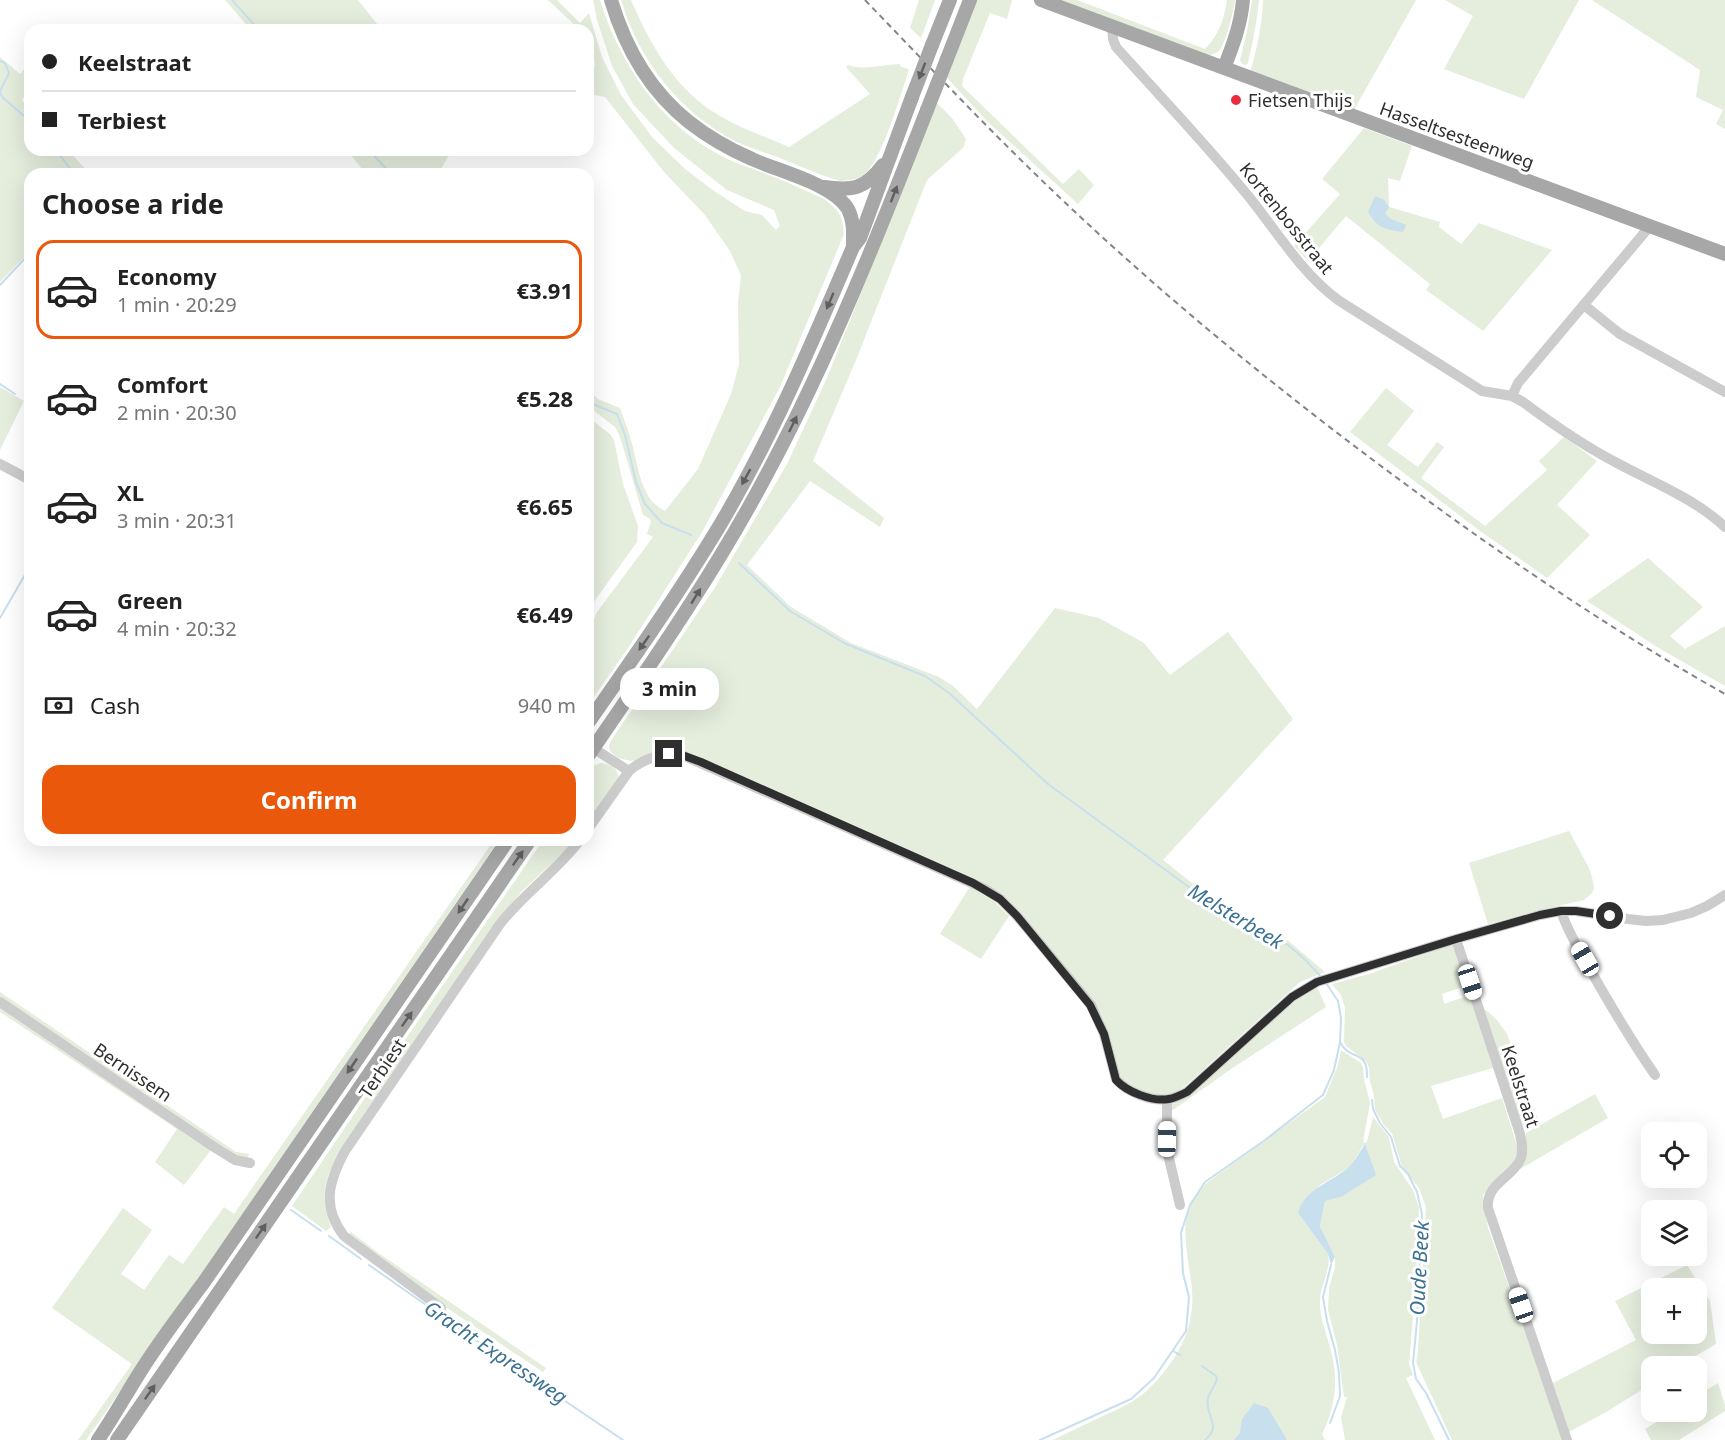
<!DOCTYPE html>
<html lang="en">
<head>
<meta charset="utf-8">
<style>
  body { margin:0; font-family:"Noto Sans",sans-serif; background:#f6f6f6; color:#222; height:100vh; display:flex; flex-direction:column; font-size:22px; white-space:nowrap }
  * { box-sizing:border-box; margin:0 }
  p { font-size:20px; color:#767676 }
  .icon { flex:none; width:33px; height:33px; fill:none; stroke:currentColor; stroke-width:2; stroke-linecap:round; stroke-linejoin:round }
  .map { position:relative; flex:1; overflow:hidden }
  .drawer { position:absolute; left:24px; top:168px; width:570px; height:678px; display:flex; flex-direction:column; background:#fff; border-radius:18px; box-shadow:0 6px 24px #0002 }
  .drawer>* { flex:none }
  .banner { position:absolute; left:24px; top:24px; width:570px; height:132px; border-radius:18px; box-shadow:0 6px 24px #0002; display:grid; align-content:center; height:132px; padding:0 18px; background:#fff }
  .controls { position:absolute; left:1641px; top:1122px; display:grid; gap:12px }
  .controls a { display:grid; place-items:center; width:66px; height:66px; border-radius:12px; background:#fff; box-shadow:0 6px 24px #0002; font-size:30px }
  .end { position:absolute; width:27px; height:27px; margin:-14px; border:8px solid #2f2f2f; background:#fff; box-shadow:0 0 0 3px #fff }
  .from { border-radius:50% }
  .bubble { position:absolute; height:42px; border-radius:18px; background:#fff; box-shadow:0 6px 24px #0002; font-size:20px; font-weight:700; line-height:42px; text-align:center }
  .car { position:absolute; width:18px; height:36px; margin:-18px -9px; border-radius:8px; box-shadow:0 0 4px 2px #0007; background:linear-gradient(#fff 24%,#345 0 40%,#fff 0 76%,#345 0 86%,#fff 0) }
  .banner b { display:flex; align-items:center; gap:21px; height:57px; font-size:22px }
  .banner b+b { border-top:2px solid #e0e0e0 }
  .banner i { width:15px; height:15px; background:#222 }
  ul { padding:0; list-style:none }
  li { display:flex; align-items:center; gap:18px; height:99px; margin:0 12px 9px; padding:0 6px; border:3px solid transparent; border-radius:18px }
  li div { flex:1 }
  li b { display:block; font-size:22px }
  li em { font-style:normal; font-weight:700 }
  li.active { border-color:#ea580c }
  li>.icon { width:54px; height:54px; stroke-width:1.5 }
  h2 { padding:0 18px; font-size:27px; line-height:72px }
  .pay { display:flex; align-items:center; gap:15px; height:66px; padding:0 18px; font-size:22px }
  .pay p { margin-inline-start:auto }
  .cta { display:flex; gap:12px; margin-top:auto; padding:12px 18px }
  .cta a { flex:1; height:69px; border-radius:18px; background:#ea580c; color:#fff; font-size:24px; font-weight:700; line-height:69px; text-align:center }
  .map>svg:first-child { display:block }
  .green { fill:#e5eddd; fill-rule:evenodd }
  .water { fill:#c8dfed }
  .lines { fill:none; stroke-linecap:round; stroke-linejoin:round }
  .stream { stroke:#c8dfed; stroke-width:2 }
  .minor { stroke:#ccc; stroke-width:10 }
  .major { stroke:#a7a7a7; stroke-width:14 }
  .rail { stroke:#848484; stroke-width:2; stroke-dasharray:6 4.5; stroke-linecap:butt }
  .major-bridge { stroke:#a7a7a7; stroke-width:14 }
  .oneway { fill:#5f5f5f }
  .route { stroke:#2f2f2f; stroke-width:8 }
  .poi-dot { fill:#ea2d3d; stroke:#fff; stroke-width:2 }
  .labels { text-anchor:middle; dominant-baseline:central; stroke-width:6; stroke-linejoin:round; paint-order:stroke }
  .poi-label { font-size:18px; fill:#2f2f2f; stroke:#fff; text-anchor:start }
  .street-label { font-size:18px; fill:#2f2f2f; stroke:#fff }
  .water-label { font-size:20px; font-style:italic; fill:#3b7294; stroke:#fff }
</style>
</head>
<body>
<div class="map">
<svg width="1725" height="1440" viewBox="0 0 1725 1440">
  <rect width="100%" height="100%" fill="#fff"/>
  <path class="green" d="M225 0H358L382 30H251Z
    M548 0H557L580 23 589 13 602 57 621 95 652 137 685 169 714 191 745 211 762 215 776 230 780 226 774 210 727 190 674 148 633 104 612 66 597 20 593 0H600C619 62 659 123 718 154 731 162 746 166 761 172 782 180 803 189 824 199 840 212 842 214 844 234L780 387 702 532 628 648 589 704 588 634 597 612 653 537 647 534 651 522 649 518 643 515 621 440 616 428 588 406V389L598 399 620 408C624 419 628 430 631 440 639 466 639 498 665 511L698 469 731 394 739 365 738 302 741 275 730 251 705 215 664 172 605 97 594 95 588 104V73L595 66 593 50 588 38V30H580Z
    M621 0H631C651 46 676 91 720 116 742 129 766 137 789 147L870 94 846 67 849 65C862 71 886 64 900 64L901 67 906 68 909 70C901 93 881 165 862 176 856 180 848 180 840 181 819 175 800 166 780 158 766 153 750 148 737 142 680 113 639 61 621 0Z
    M919 0H935L921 38 910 28Z
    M976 0H1012L1007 19 990 13 963 79 962 86 1063 184 1079 169 1094 185 1078 204 988 122 947 78Z
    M1057 0H1077L1205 49C1219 35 1224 19 1227 0H1235C1233 12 1227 41 1219 51 1215 54 1211 55 1206 56Z
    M1252 0H1259C1257 21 1253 42 1248 63L1246 65 1242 64 1240 60 1247 31Z
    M1263 0H1416L1354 110 1250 73C1257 49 1262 25 1263 0Z
    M1445 0H1579L1524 99 1444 69 1473 16Z
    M1592 0H1725V129L1716 124 1723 110 1696 97 1700 70Z
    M0 57 20 74 28 65 30 67V87L22 100 30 109V150H68L90 174H30V251L0 282Z
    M937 103 952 118 966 139 963 148 927 180 856 360 813 461 884 518 880 527 810 481 747 565 791 607 851 643 939 677 953 686 977 709 1055 608 1099 618 1144 643 1170 675 1228 632 1293 719 1163 860 1197 887 1236 914 1285 938 1325 972 1300 982 1184 1087 1170 1096 1161 1097 1130 1087 1123 1081 1118 1070 1104 1021 1094 1001 998 893 688 752 631 761 618 758 610 751 609 746 612 739 714 589 787 464 827 378Z
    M1364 128 1412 146 1400 181 1388 178 1389 207 1440 222 1439 227 1461 244 1479 223 1552 250 1483 331 1426 290 1430 284 1346 216 1308 261 1294 246 1340 194 1322 179Z
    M347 150H452L438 174H366Z
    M0 387 24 401 0 450Z
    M1386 388 1414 411 1387 445 1418 467 1437 442 1444 447 1421 478 1485 526 1547 470 1539 461 1564 437 1597 461 1557 505 1590 535 1547 578 1480 531 1350 432Z
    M588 417 610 434 614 440 623 484 638 526 637 542 593 603 588 599Z
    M1648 558 1703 607 1670 636 1685 649 1725 626V686L1657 647 1587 601Z
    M601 763C611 764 618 768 619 779L588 825V774L595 765Z
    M1569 831 1588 866 1592 877 1594 888 1592 893 1584 900 1531 912 1488 924 1469 863Z
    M494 840H499L137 1367 86 1440H78L132 1364 52 1308 123 1208 152 1230 121 1274 144 1290 169 1255 183 1264 224 1207 234 1214Z
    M543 840H577L521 892 498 921 330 1171C322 1193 323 1205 331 1227L326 1231 292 1206 367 1095Z
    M971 885 986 894 1009 916 981 959 940 934Z
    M1453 944 1468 985 1442 994 1444 1004 1470 995 1493 1068 1431 1086 1443 1119 1502 1098 1518 1149 1514 1162 1483 1195 1488 1228 1526 1334 1562 1440H1452L1416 1362 1418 1352 1426 1207 1419 1188 1402 1167 1392 1133 1384 1125 1375 1110 1374 1096 1370 1081 1369 1067 1366 1061 1346 1046 1344 1042 1345 1008 1341 995 1332 984 1369 974Z
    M1317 987 1326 1007 1234 1067 1173 1110 1172 1109V1104L1182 1098 1306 992Z
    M0 992 236 1152 249 1154 248 1157 241 1158 231 1154 0 998Z
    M0 1006 211 1150 184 1185 155 1162 177 1129 0 1012Z
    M1484 1010H1486L1497 1020 1507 1034 1538 1119 1522 1128Z
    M1341 1050 1361 1063 1363 1067 1364 1079 1370 1103 1363 1142 1365 1143 1367 1142 1373 1117 1389 1137 1394 1162 1413 1190 1419 1208 1416 1279 1409 1364 1413 1375 1406 1378 1435 1440H1345L1341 1417 1347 1397H1344L1337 1345 1328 1310 1329 1288 1335 1267V1257L1320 1226 1325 1201 1341 1197 1368 1156 1364 1144 1350 1167 1320 1185 1298 1213 1328 1254C1331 1270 1321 1284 1320 1299 1319 1315 1325 1329 1329 1344 1339 1375 1337 1404 1322 1434L1325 1440H1053C1069 1432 1086 1424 1103 1416 1116 1410 1131 1404 1143 1394 1168 1372 1189 1342 1192 1308 1196 1265 1166 1218 1208 1182L1325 1097 1338 1065Z
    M1595 1094 1608 1118 1520 1169 1525 1158 1526 1133Z
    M351 1232 377 1252 546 1368 543 1372 420 1290 349 1235Z
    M1687 1265 1710 1301 1716 1344 1679 1366H1652L1651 1384 1608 1411 1569 1432 1553 1383 1636 1340 1615 1301ZM1652 1288H1696V1334H1652Z
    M1718 1383 1725 1405V1411L1679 1440H1651L1645 1429 1673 1412H1696L1697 1396Z"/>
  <path class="water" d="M1375 196 1384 200 1389 207 1385 213 1389 218 1406 225 1403 232C1385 229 1378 229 1368 212Z
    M1365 1144 1376 1175 1341 1197 1325 1201 1320 1226 1335 1257 1331 1265 1328 1254 1298 1213C1304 1189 1332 1182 1349 1167 1355 1161 1360 1151 1365 1144Z
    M1254 1403 1268 1408 1287 1440H1234L1240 1433 1242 1419Z"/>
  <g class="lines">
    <path class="stream" d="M232 0 259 30
      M0 61 5 63 9 73 0 91 2 97 30 121
      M56 150 74 174
      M369 150 391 174
      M0 285 30 253
      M0 384 15 394
      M588 399 595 405 617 414 625 435 636 482 645 504 662 523 691 535
      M739 563 790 611 846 644 925 676 949 693 1048 784 1234 920C1244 925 1255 928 1265 932 1286 941 1306 959 1320 976
      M0 618 30 566
      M1340 1042C1350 1062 1368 1048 1367 1077
      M1372 1100 1373 1109 1380 1123 1391 1137 1400 1166 1408 1174 1417 1192 1422 1214 1417 1321 1413 1363 1416 1379 1426 1393 1449 1440
      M291 1210 321 1231
      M329 1236 361 1259
      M369 1265 513 1366 623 1440
      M1173 1351 1180 1355
      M1202 1366 1216 1376 1217 1379C1215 1386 1210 1391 1208 1398 1204 1415 1223 1426 1205 1440
      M1330 1423 1340 1396 1339 1373 1335 1350 1327 1321 1323 1297 1331 1265
      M1040 1440 1131 1399 1154 1378 1186 1331 1189 1297 1183 1273 1181 1233 1190 1205 1205 1182 1265 1140 1323 1095 1334 1070 1340 1042 1341 1018 1338 1001 1326 983"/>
    <path class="minor" d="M1112 26 1113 39 1116 47C1159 95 1204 142 1245 192 1275 228 1300 272 1338 300L1482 391 1512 396 1523 402C1551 423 1586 447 1617 463 1654 483 1694 498 1725 527
      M1584 305 1620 334 1725 392
      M1512 396 1518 383 1650 226
      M0 464 30 480
      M588 745 629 771
      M588 829 629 771C645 757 662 754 682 755L985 889 1000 899 1017 916 1091 1005 1104 1034 1116 1079C1126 1092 1152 1102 1169 1099 1175 1098 1181 1095 1187 1092L1292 997 1317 982 1456 939 1540 915 1561 911H1576L1628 919 1646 921 1663 920 1691 913 1707 906 1725 895
      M1561 911C1568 933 1581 953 1592 973 1612 1008 1632 1042 1655 1075
      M1456 939 1520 1134C1522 1143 1524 1154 1519 1162 1509 1179 1486 1185 1488 1208L1567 1440
      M0 1002 214 1147 235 1160 250 1163
      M1167 1100V1150L1180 1205
      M441 1308 344 1236C321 1206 329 1181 345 1151L500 924C524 893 557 871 580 840"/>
    <path class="major" d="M611 0C625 47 650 91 689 122 708 137 729 149 752 159 778 171 833 184 848 209 854 221 853 233 853 245
      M1041 0 1725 254
      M932 45 950 0
      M947 59 970 0
      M1224 68C1233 45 1241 24 1243 0
      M824 187C853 191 865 189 883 165
      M588 723C632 660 677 596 717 530 771 440 812 343 853 247L860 238 912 97
      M588 756C651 664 716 571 768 472 830 356 879 233 927 110
      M98 1440C112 1419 124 1398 137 1377 157 1344 181 1313 204 1282L508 840
      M117 1440 530 840"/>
    <path class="rail" d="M865 0C918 55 970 110 1025 164 1135 272 1254 371 1377 463 1488 546 1604 626 1725 694"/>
    <path class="major-bridge" d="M912 97 932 45
      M927 110 947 59"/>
  </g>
  <defs><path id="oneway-solid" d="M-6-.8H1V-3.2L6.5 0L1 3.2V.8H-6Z" transform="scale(1.5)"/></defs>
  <g class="oneway">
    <use href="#oneway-solid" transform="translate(922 71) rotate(111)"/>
    <use href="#oneway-solid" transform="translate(894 194) rotate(-69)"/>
    <use href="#oneway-solid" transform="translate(830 301) rotate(113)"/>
    <use href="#oneway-solid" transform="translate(793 424) rotate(-64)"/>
    <use href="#oneway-solid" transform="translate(746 477) rotate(119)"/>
    <use href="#oneway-solid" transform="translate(696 596) rotate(-58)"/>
    <use href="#oneway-solid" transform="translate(644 643) rotate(125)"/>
    <use href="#oneway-solid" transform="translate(518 858) rotate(-55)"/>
    <use href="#oneway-solid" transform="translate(463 906) rotate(124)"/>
    <use href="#oneway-solid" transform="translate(407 1019) rotate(-55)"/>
    <use href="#oneway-solid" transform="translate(352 1066) rotate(124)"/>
    <use href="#oneway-solid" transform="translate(261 1231) rotate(-55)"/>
    <use href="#oneway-solid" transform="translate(150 1392) rotate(-55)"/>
  </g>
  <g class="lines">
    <path class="route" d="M669 754 682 755 701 762 973 883 1000 899 1017 916 1090 1005 1104 1034 1116 1080C1127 1092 1152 1102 1169 1099 1175 1098 1181 1095 1187 1092L1292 997 1317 982 1456 939 1540 915 1561 911H1576L1610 916"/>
  </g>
  <circle class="poi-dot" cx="1236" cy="100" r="6"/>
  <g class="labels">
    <g class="poi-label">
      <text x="1248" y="100">Fietsen Thijs</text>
    </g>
    <g class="street-label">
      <text transform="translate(1457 135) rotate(20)">Hasseltsesteenweg</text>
      <text transform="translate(1287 218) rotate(51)">Kortenbosstraat</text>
      <text transform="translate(382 1068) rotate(-56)">Terbiest</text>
      <text transform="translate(133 1072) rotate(34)">Bernissem</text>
      <text transform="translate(1521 1086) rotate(72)">Keelstraat</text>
    </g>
    <g class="water-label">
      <text transform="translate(1236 916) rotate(31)">Melsterbeek</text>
      <text transform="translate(1419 1268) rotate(-87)">Oude Beek</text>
      <text transform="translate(496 1352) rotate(34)">Gracht Expressweg</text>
    </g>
  </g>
</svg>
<div class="controls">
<a><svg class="icon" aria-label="locate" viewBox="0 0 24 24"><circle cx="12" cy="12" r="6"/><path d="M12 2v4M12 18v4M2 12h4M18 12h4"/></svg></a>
<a><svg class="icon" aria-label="layers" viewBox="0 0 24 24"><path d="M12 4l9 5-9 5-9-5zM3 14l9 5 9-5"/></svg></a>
<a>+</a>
<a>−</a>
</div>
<i class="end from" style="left:1610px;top:916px"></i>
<i class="end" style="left:669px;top:754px"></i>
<div class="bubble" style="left:620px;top:668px;width:99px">3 min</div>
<i class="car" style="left:1585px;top:959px;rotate:330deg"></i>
<i class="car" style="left:1470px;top:982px;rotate:162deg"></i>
<i class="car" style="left:1167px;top:1139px;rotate:1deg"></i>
<i class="car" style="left:1521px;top:1305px;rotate:341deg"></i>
<div class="banner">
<b><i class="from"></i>Keelstraat</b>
<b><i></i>Terbiest</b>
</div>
<section class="drawer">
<h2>Choose a ride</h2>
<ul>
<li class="active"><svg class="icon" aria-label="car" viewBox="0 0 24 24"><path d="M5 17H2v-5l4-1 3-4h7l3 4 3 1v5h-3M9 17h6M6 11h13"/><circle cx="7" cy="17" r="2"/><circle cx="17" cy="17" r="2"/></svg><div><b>Economy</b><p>1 min · 20:29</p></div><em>€3.91</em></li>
<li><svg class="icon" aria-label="car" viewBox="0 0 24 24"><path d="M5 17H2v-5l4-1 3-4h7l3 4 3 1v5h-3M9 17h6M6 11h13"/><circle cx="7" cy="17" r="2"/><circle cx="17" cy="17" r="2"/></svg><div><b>Comfort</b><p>2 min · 20:30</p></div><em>€5.28</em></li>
<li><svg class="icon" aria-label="car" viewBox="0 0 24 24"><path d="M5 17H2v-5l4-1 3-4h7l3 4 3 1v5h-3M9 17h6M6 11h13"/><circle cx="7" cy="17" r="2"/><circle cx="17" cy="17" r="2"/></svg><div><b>XL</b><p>3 min · 20:31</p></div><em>€6.65</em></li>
<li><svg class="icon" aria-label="car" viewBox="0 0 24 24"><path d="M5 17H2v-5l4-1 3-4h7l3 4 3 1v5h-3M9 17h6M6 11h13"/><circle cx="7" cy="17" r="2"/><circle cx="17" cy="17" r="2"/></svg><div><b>Green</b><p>4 min · 20:32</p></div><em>€6.49</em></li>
</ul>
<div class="pay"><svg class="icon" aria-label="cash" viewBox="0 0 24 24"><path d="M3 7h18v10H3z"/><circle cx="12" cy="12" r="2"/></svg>Cash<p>940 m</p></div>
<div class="cta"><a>Confirm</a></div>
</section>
</div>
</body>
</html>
